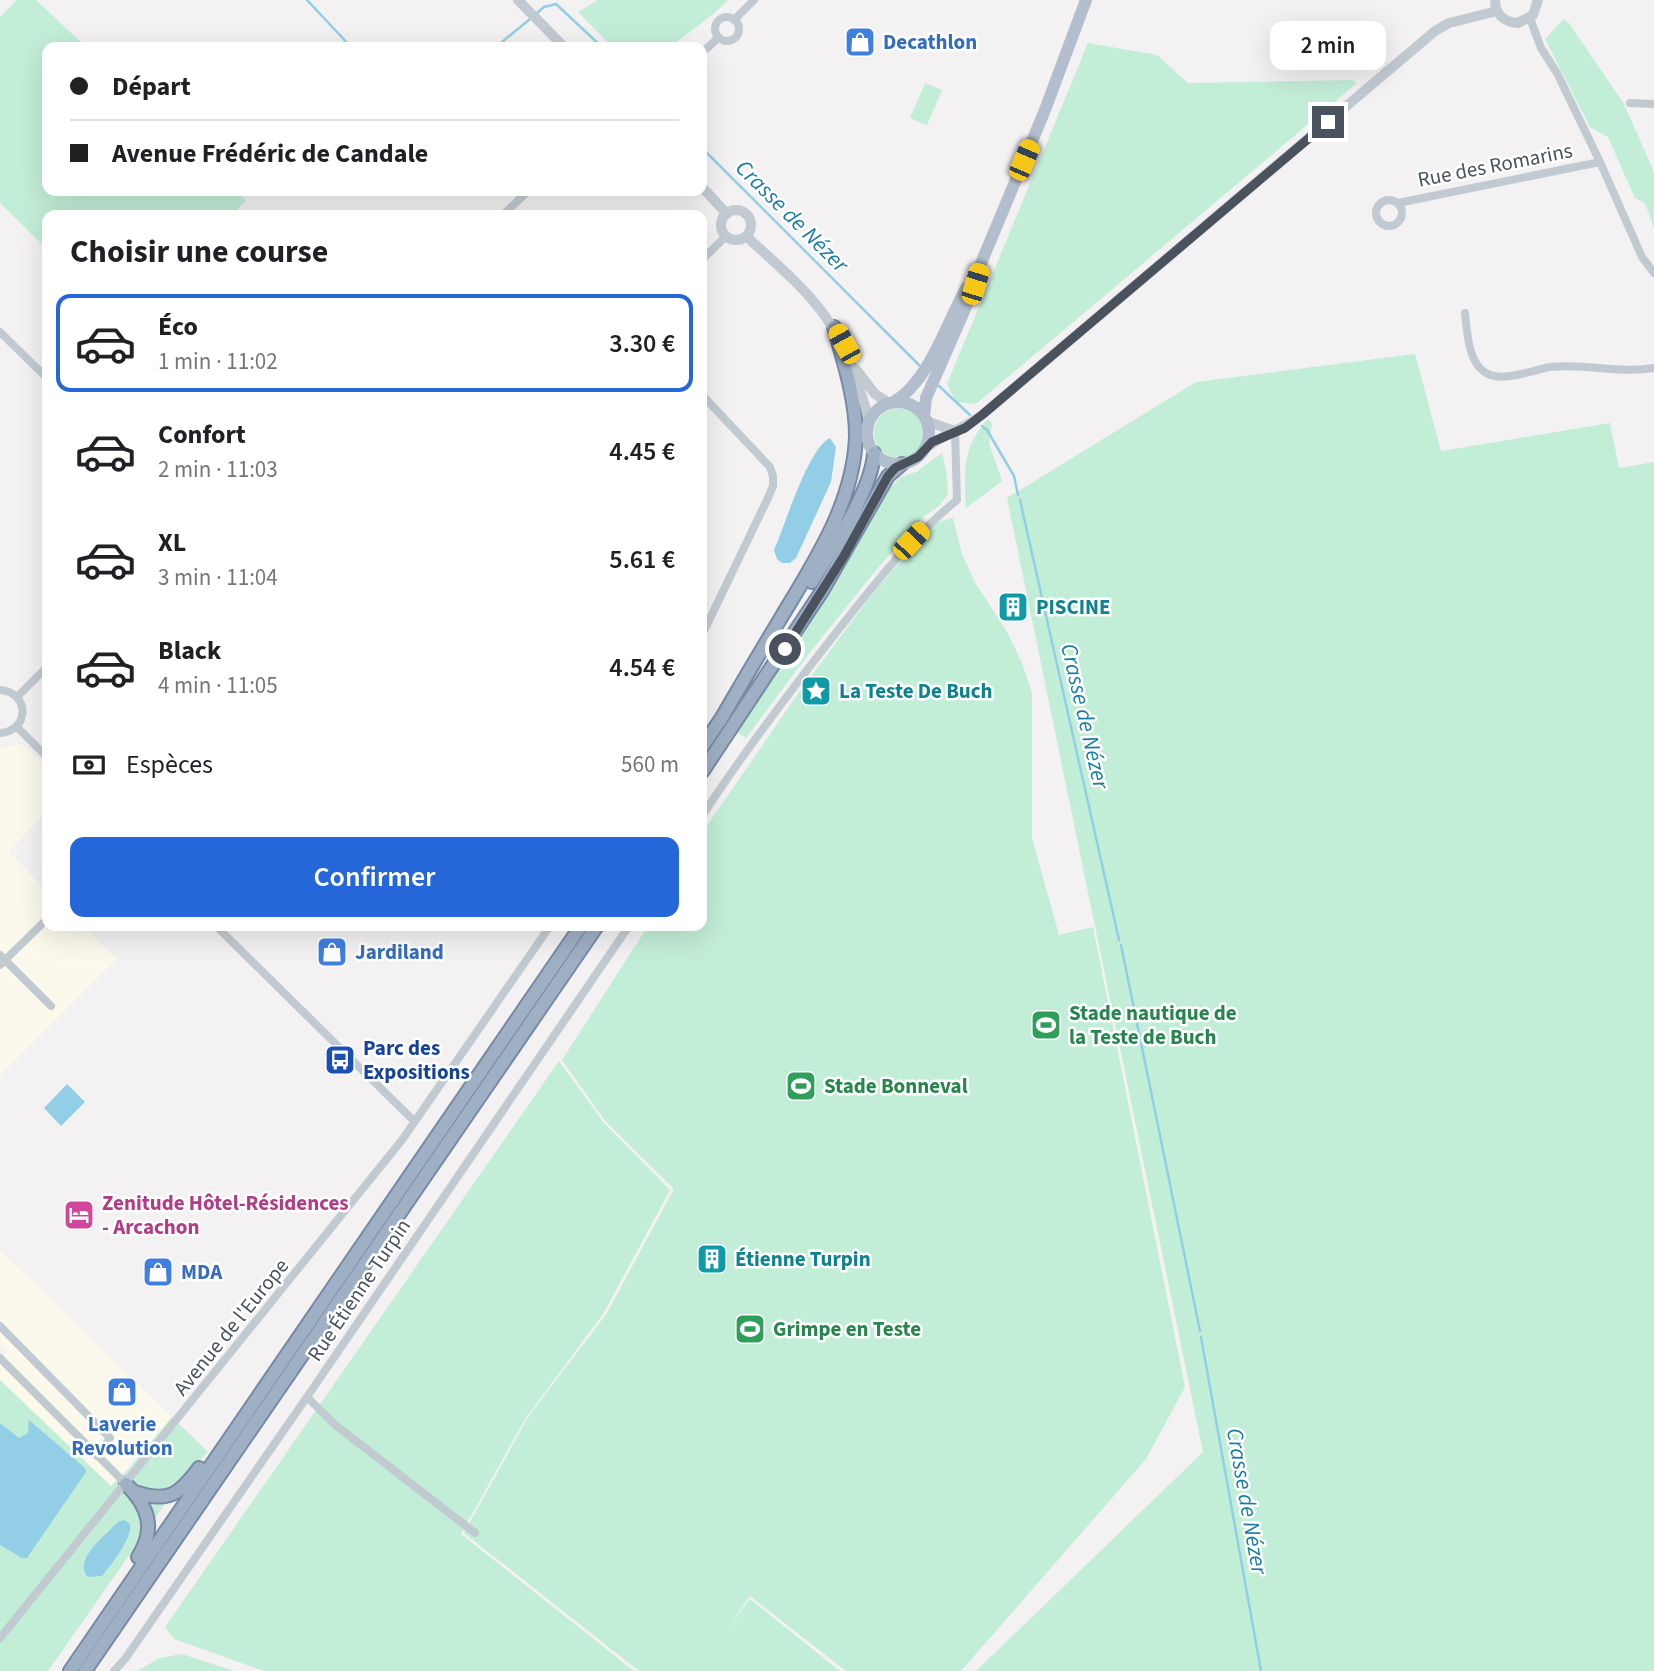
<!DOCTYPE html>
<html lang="fr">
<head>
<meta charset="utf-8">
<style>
  body { margin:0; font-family:"Source Sans 3",sans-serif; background:#f2f2f2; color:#202124; height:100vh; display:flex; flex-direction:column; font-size:26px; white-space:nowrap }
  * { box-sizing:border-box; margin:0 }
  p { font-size:23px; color:#757577 }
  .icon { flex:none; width:38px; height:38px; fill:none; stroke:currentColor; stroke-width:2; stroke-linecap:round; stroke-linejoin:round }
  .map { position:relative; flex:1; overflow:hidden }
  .drawer { position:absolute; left:42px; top:210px; width:665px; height:721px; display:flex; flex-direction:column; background:#fff; border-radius:14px; box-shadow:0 7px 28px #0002 }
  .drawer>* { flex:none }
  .banner { position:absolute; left:42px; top:42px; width:665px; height:154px; border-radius:14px; box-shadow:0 7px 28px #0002; display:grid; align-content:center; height:154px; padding:0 28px; background:#fff }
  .end { position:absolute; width:32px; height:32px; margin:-16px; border:9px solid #49525d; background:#fff; box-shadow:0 0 0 4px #fff }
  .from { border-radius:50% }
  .bubble { position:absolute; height:49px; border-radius:14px; background:#fff; box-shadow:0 7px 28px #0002; font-size:23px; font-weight:600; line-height:49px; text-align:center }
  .car { position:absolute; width:21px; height:42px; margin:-21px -10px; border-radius:9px; box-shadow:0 0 5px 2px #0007; background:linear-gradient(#f5c518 24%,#345 0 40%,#f5c518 0 76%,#345 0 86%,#f5c518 0) }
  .banner b { display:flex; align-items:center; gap:24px; height:66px; font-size:26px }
  .banner b+b { border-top:2px solid #e0e0e0 }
  .banner i { width:18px; height:18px; background:#202124 }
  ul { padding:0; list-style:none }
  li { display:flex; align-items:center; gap:21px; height:98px; margin:0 14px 10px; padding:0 14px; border:4px solid transparent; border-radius:14px }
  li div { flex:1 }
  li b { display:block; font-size:26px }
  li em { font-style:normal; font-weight:600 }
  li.current { border-color:#2567d8 }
  li>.icon { width:63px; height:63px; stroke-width:1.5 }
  h2 { padding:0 28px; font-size:32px; line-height:84px }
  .pay { display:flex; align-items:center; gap:18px; height:77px; padding:0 28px; font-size:26px }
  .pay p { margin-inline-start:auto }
  .cta { display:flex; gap:14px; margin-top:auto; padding:14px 28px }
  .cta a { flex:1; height:80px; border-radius:14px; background:#2567d8; color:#fff; font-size:28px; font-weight:600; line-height:80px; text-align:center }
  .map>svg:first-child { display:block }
  .commercial { fill:#fbf8ec }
  .green { fill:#c2edd6 }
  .water { fill:#92cfe7 }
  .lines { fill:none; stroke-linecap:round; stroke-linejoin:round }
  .stream { stroke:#92cfe7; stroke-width:2.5 }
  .trunk-casing { stroke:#778ba7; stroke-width:16 }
  .minor { stroke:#c2cad1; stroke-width:8 }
  .tertiary { stroke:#c2cad1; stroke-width:10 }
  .primary { stroke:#b2becd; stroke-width:12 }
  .trunk { stroke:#9fafc4; stroke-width:12 }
  .route { stroke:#49525d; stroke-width:9 }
  .labels { text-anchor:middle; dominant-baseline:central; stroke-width:5; stroke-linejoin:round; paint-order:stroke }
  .shop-label { font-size:21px; font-weight:bold; fill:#366cbe; stroke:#fff; text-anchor:start }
  .street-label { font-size:21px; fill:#49525d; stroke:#fff }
  .culture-label { font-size:21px; font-weight:bold; fill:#0d838f; stroke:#fff; text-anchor:start }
  .leisure-label { font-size:21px; font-weight:bold; fill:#27864d; stroke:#fff; text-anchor:start }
  .transit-label { font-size:21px; font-weight:bold; fill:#164399; stroke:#fff; text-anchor:start }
  .hotel-label { font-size:21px; font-weight:bold; fill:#b23c85; stroke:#fff; text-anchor:start }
  .water-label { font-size:23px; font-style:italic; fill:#167ca4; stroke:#fff }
</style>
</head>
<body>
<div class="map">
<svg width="1654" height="1671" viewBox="0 0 1654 1671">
  <rect width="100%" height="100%" fill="#f3f1f1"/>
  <path class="commercial" d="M22 744 47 769V811L9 852 47 891V926H83L117 959 0 1076V748Z
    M0 1250 172 1417 111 1487 0 1380V1358L6 1351 0 1344Z"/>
  <path class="green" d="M17 0H36L86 47H47V191H236L246 200 233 215H47V249L0 203V17Z
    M598 0H728L712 15 670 47H613L578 12Z
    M1564 19 1569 23 1624 104 1654 172V228L1645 203 1635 198 1608 137 1590 127 1545 39Z
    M1088 43 1157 55 1188 83 1352 80 1357 83 976 404 956 402 947 384Z
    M925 83 942 90 927 125 910 118Z
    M1415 354 1441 451 1610 423 1619 468 1654 462V1671H976L1203 1452 1007 498 1196 382Z
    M874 433a25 25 0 1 1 50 0a25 25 0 1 1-50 0Z
    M988 419 992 424 989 443 1002 481 966 508C964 473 962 447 988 419Z
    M942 453 947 476 948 494 939 506 923 517 877 569 811 651 746 738 735 731 844 567 883 495 901 477 916 472Z
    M953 518 962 554 976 584 1007 632 1022 663 1032 693V838L1059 935 1093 927 1185 1387 1146 1459 961 1671H846L750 1596 729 1626 750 1599 840 1671H639L464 1533 528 1417 607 1313 674 1189 606 1122 562 1060 648 926H702V833L797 695 873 593 934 523Z
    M559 1061 604 1123 670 1190 603 1314 525 1419 461 1534 634 1671H264L174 1639 165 1627Z
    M0 1380 111 1486 128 1470 172 1417 208 1452 179 1484 48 1671H0Z
    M182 1654 234 1671H137L160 1658Z"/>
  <path class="water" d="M830 438 836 447 831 482 796 558 790 563H782L777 559 774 550 779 538C788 515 810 447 830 438Z
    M67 1084 85 1102 61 1126 44 1108Z
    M29 1420 85 1468 86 1472 31 1552 27 1558H22L0 1545V1423L19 1438 28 1433Z
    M124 1520 130 1524C133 1537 111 1565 102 1576L88 1577C72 1560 106 1535 118 1522Z"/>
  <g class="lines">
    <path class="stream" d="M307 0 351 47
      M537 13 544 7 556 4 602 47
      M496 47 530 19
      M702 148 919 365
      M939 386 970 415
      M982 426 987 430 1014 476 1018 495
      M1020 500 1119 940
      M1121 945 1200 1331
      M1201 1337 1261 1671"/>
    <g class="trunk-casing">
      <path id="trunk" d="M812 582C832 549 872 490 874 453
        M720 721C740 686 761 651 782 616 815 561 854 502 856 436 856 399 844 363 834 327
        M702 747 723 716
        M702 772 822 591 888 476 902 464
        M126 1484C149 1507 156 1529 138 1557
        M135 1492C168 1503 179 1495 199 1468
        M70 1671 581 926
        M85 1671 597 926"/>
    </g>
    <path class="minor" d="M715 29a12 12 0 1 1 24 0a12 12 0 1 1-24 0Z
      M1530 18 1541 48 1557 73 1600 162 1642 257 1654 273
      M734 20 754 0
      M702 53 718 38
      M1630 103 1654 104
      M1376 213a13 13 0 1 1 26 0a13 13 0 1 1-26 0Z
      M1398 203 1600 162
      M503 215 528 191
      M702 260 726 236
      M1465 313C1467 331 1468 363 1486 373 1503 383 1532 370 1550 367 1585 363 1620 374 1654 368
      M0 332 47 378
      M702 395 770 467 773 476V486L768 498 702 635
      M0 690C30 692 30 731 0 733
      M18 696 47 667
      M17 727 47 757
      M702 816C743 753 788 694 835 634 873 586 909 539 957 500L955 431
      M216 926 414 1121
      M0 955 51 1006
      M0 965 47 919
      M0 1326 110 1438 97 1456
      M0 1358 126 1484
      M307 1397 334 1424 475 1533
      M0 1638 402 1140 550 926
      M114 1671 125 1659 307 1397 629 926"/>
    <path class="tertiary" d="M518 0 564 47
      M1495 0C1495 14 1504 22 1518 23L1533 15 1538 0
      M702 187 727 214
      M721 225a15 15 0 1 1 30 0a15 15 0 1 1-30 0Z
      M746 236C799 285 835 311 858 384 862 398 868 410 869 425
      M856 369 875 394 889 403
      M926 421 955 431
      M926 448C943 434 964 429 982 415L1435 31 1449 23 1497 11"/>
    <path class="primary" d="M894 402C929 381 947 323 966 288
      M867 433a31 31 0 1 1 62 0a31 31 0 1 1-62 0Z
      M924 416 926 398 965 309 982 261 1045 110 1086 0"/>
    <use href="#trunk" class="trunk"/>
  </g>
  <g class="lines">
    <path class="route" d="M785 649 844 556 888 476 895 468 918 457 932 442 965 428 982 415 1328 122"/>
  </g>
  <defs>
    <g id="shop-square" transform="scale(1.575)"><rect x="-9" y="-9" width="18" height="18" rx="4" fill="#3f7fe0" stroke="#fff"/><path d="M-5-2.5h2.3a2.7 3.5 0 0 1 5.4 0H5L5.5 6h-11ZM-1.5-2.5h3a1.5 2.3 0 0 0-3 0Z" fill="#fff"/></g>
    <g id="building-square" transform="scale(1.575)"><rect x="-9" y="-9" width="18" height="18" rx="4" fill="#0f9aa8" stroke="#fff"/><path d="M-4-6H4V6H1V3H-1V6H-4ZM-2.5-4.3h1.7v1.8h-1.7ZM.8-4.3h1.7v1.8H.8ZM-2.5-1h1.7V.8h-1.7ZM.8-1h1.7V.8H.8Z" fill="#fff"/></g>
    <g id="sight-square" transform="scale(1.575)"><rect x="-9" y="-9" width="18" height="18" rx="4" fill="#0f9aa8" stroke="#fff"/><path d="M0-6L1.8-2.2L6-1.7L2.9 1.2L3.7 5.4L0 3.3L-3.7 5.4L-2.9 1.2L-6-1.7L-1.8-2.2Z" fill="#fff"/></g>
    <g id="stadium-square" transform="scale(1.575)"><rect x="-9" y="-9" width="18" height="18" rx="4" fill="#2e9e5b" stroke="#fff"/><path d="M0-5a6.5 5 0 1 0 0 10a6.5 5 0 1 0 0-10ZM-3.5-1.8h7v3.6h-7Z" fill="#fff"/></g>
    <g id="bus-square" transform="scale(1.575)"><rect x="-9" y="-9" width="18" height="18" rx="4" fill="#1a4fb4" stroke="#fff"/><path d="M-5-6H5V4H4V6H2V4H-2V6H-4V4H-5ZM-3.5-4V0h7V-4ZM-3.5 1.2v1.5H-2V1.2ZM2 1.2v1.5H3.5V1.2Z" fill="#fff"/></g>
    <g id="hotel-square" transform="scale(1.575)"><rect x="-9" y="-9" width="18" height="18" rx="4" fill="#d1479c" stroke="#fff"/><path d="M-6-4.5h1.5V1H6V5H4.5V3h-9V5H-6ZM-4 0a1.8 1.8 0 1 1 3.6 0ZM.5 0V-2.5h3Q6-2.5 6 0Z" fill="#fff"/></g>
  </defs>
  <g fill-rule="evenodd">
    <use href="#shop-square" x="860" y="42"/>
    <use href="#building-square" x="1013" y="607"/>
    <use href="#sight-square" x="816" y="691"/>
    <use href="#shop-square" x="332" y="952"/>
    <use href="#stadium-square" x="1046" y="1025"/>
    <use href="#bus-square" x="340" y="1060"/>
    <use href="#stadium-square" x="801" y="1086"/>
    <use href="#hotel-square" x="79" y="1215"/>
    <use href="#building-square" x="712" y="1259"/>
    <use href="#shop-square" x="158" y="1272"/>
    <use href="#stadium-square" x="750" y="1329"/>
    <use href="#shop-square" x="122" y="1392"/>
  </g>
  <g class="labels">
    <g class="shop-label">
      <text x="883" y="42">Decathlon</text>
      <text x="355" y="952">Jardiland</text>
      <text x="181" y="1272">MDA</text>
      <text x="122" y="1424" text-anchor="middle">Laverie<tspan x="122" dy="24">Revolution</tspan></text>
    </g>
    <g class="street-label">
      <text transform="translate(1495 165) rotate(-11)">Rue des Romarins</text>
      <text transform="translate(359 1290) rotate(-56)">Rue Étienne Turpin</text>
      <text transform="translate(231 1327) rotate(-51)">Avenue de l'Europe</text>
    </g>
    <g class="culture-label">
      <text x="1036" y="607">PISCINE</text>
      <text x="839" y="691">La Teste De Buch</text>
      <text x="735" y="1259">Étienne Turpin</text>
    </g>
    <g class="leisure-label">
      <text x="1069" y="1013">Stade nautique de<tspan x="1069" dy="24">la Teste de Buch</tspan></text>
      <text x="824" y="1086">Stade Bonneval</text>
      <text x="773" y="1329">Grimpe en Teste</text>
    </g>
    <g class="transit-label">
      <text x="363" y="1048">Parc des<tspan x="363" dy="24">Expositions</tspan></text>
    </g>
    <g class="hotel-label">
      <text x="102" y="1203">Zenitude Hôtel-Résidences<tspan x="102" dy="24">- Arcachon</tspan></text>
    </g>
    <g class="water-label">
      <text transform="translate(792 216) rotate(45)">Crasse de Nézer</text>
      <text transform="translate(1085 716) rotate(77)">Crasse de Nézer</text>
      <text transform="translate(1247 1501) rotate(80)">Crasse de Nézer</text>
    </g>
  </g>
</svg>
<i class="end from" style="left:785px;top:649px"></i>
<i class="end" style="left:1328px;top:122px"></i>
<div class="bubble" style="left:1270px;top:21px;width:116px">2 min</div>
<i class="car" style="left:1024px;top:160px;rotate:23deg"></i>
<i class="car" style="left:975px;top:284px;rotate:17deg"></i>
<i class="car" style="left:844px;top:344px;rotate:331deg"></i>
<i class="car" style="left:911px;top:541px;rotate:43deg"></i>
<div class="banner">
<b><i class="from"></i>Départ</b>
<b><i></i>Avenue Frédéric de Candale</b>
</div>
<section class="drawer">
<h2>Choisir une course</h2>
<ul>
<li class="current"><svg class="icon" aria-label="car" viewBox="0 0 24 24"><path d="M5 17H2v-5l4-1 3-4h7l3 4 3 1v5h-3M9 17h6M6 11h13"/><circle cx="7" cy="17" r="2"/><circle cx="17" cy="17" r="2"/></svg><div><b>Éco</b><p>1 min · 11:02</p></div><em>3.30 €</em></li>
<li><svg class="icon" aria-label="car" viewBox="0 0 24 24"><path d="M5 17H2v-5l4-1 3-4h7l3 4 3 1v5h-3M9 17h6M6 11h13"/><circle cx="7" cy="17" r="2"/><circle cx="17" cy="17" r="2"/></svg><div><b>Confort</b><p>2 min · 11:03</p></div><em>4.45 €</em></li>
<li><svg class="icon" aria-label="car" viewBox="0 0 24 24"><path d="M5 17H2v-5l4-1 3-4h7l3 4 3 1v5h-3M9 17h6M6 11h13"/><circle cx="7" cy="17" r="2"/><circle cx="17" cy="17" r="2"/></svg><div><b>XL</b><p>3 min · 11:04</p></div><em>5.61 €</em></li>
<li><svg class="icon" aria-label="car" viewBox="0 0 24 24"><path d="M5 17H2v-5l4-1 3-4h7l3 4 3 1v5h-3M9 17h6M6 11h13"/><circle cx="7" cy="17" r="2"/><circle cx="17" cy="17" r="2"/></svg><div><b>Black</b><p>4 min · 11:05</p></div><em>4.54 €</em></li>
</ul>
<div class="pay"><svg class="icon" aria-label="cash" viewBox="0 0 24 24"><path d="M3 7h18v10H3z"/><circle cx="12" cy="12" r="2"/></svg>Espèces<p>560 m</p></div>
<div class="cta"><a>Confirmer</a></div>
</section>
</div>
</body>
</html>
